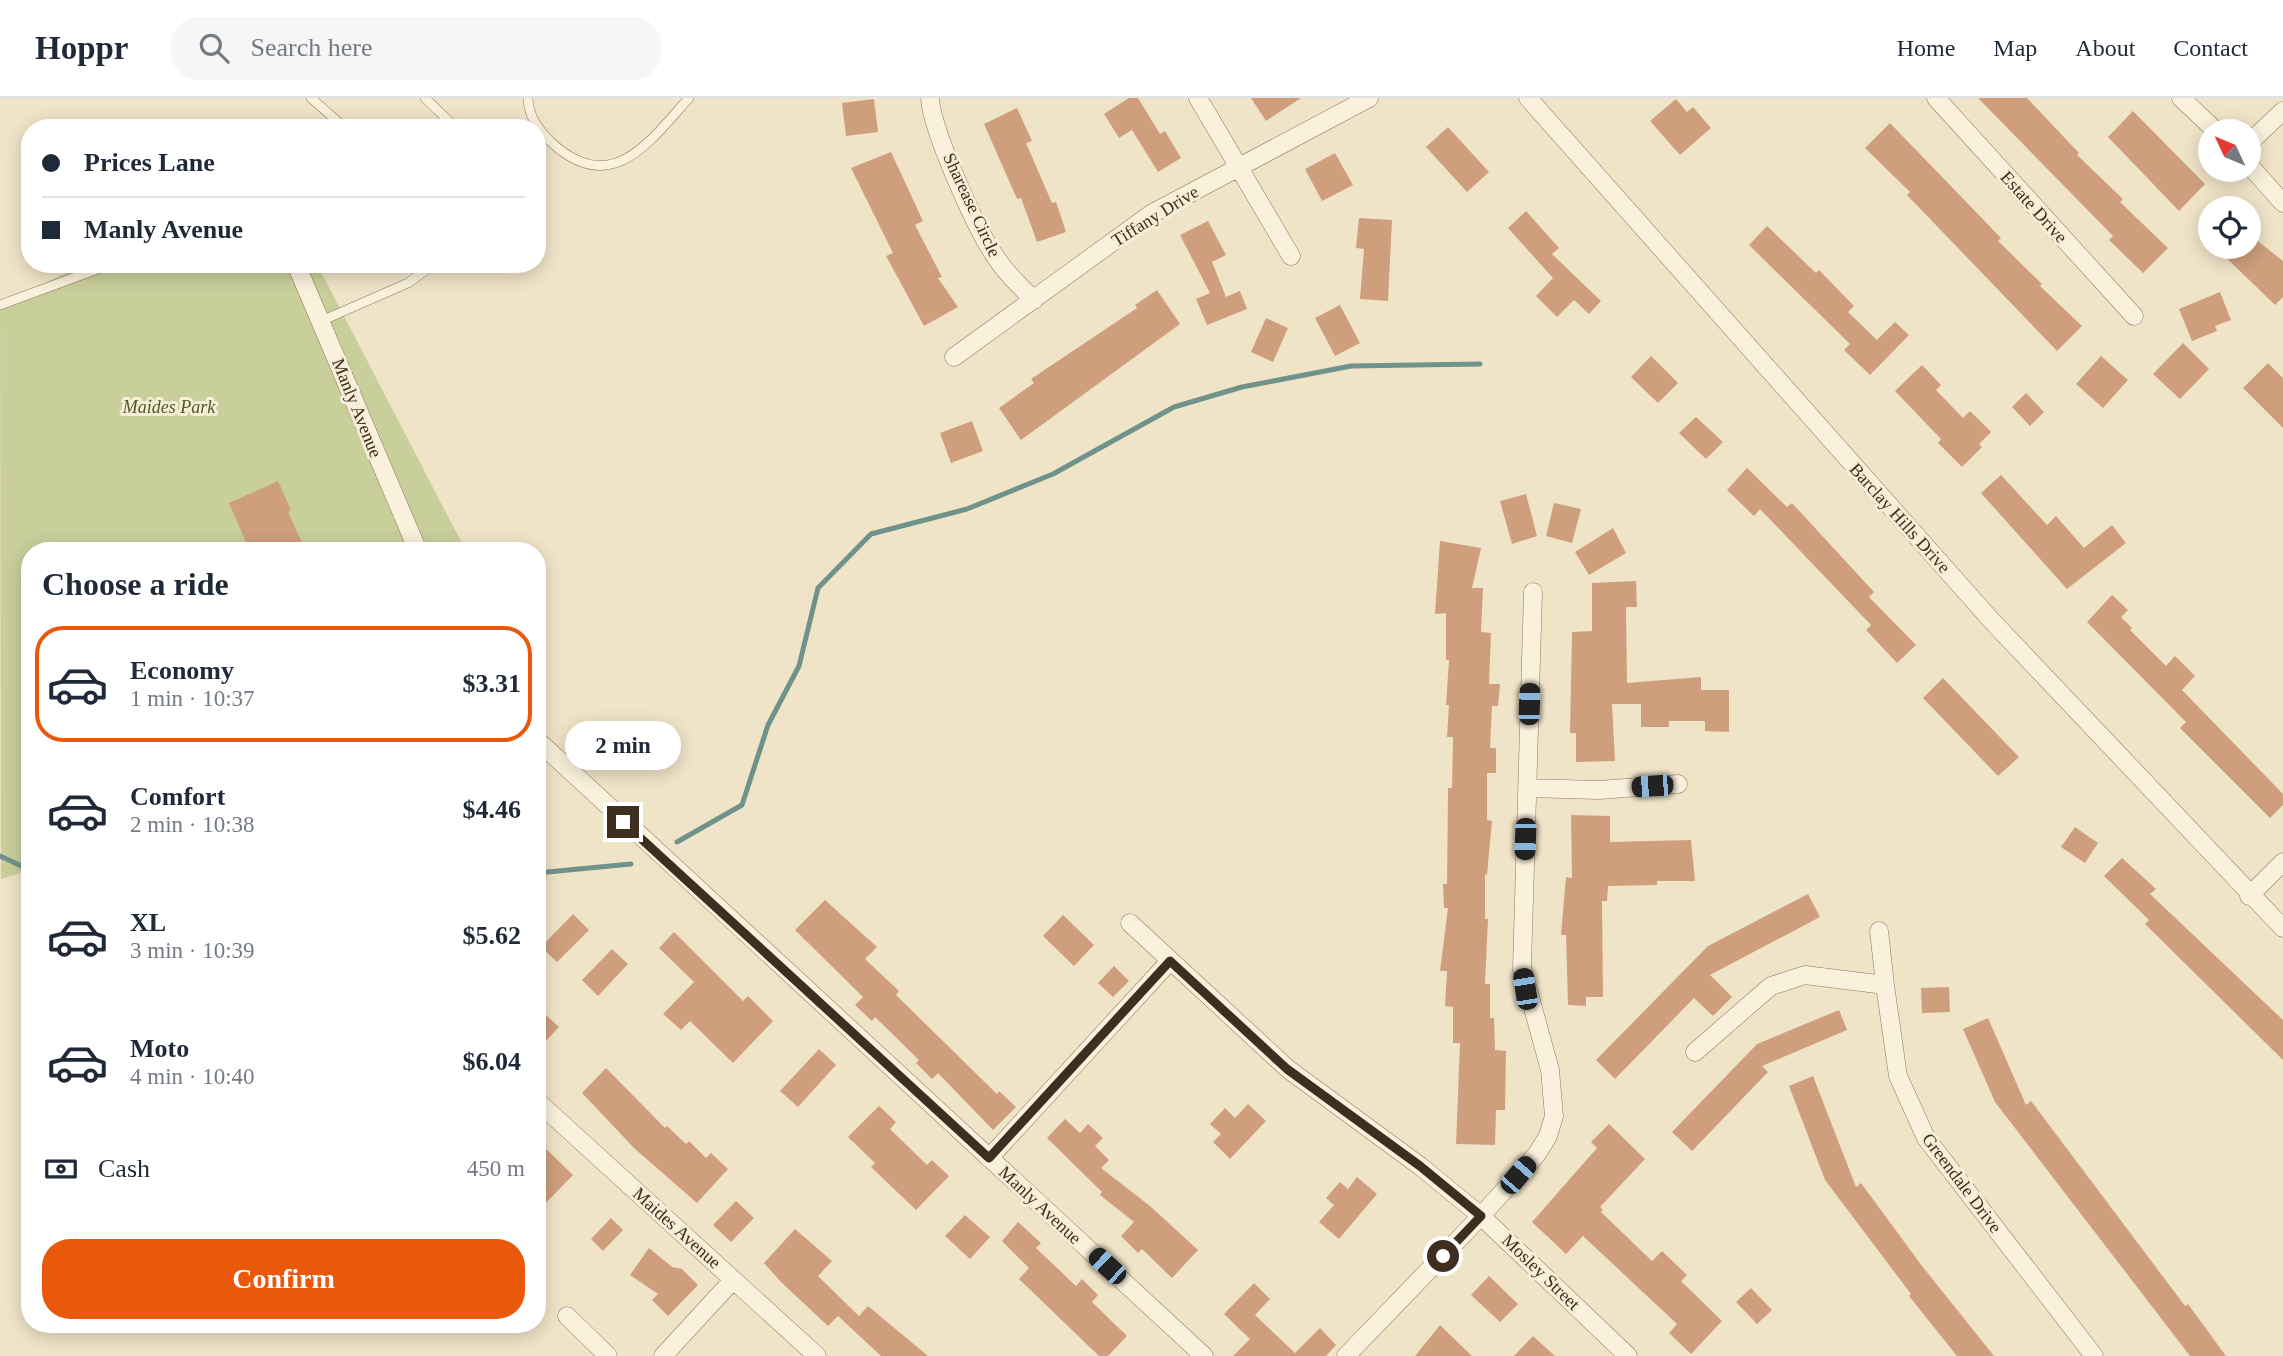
<!DOCTYPE html>
<html lang="en">
<head>
<meta charset="utf-8">
<style>
  body { margin:0; font-family:"Times New Roman",serif; background:#f6f6f7; color:#1f2937; height:100vh; display:flex; flex-direction:column; font-size:26px; white-space:nowrap }
  * { box-sizing:border-box; margin:0 }
  p { font-size:23px; color:#747a83 }
  .icon { flex:none; width:38px; height:38px; fill:none; stroke:currentColor; stroke-width:2; stroke-linecap:round; stroke-linejoin:round }
  .map { position:relative; flex:1; overflow:hidden }
  .drawer { position:absolute; left:21px; top:444px; width:525px; height:791px; display:flex; flex-direction:column; background:#fff; border-radius:28px; box-shadow:0 4px 18px #0003 }
  .drawer>* { flex:none }
  .hud { position:absolute; left:21px; top:21px; width:525px; height:154px; border-radius:28px; box-shadow:0 4px 18px #0003; display:grid; align-content:center; height:154px; padding:0 21px; background:#fff }
  .needle { width:46px; rotate:314deg }
  .fabs { position:absolute; left:2198px; top:21px; display:grid; gap:14px }
  .fabs a { display:grid; place-items:center; width:63px; height:63px; border-radius:50%; background:#fff; box-shadow:0 4px 18px #0003; font-size:35px }
  .end { position:absolute; width:32px; height:32px; margin:-16px; border:9px solid #3d2e20; background:#fff; box-shadow:0 0 0 4px #fff }
  .from { border-radius:50% }
  .bubble { position:absolute; height:49px; border-radius:24px; background:#fff; box-shadow:0 4px 18px #0003; font-size:23px; font-weight:800; line-height:49px; text-align:center }
  .car { position:absolute; width:21px; height:42px; margin:-21px -10px; border-radius:9px; box-shadow:0 0 5px 2px #0007; background:linear-gradient(#222 24%,#8ab4d8 0 40%,#222 0 76%,#8ab4d8 0 86%,#222 0) }
  .hud b { display:flex; align-items:center; gap:24px; height:66px; font-size:26px }
  .hud b+b { border-top:2px solid #e0e1e3 }
  .hud i { width:18px; height:18px; background:#1f2937 }
  ul { padding:0; list-style:none }
  li { display:flex; align-items:center; gap:21px; height:116px; margin:0 14px 10px; padding:0 7px; border:4px solid transparent; border-radius:28px }
  li div { flex:1 }
  li b { display:block; font-size:26px }
  li em { font-style:normal; font-weight:800 }
  li.selected { border-color:#ea580c }
  li>.icon { width:63px; height:63px; stroke-width:1.5 }
  h2 { padding:0 21px; font-size:32px; line-height:84px }
  .pay { display:flex; align-items:center; gap:18px; height:77px; padding:0 21px; font-size:26px }
  .pay p { margin-inline-start:auto }
  .action { display:flex; gap:14px; margin-top:auto; padding:14px 21px }
  .action a { flex:1; height:80px; border-radius:28px; background:#ea580c; color:#fff; font-size:28px; font-weight:800; line-height:80px; text-align:center }
  header { display:flex; align-items:center; gap:42px; box-sizing:border-box; height:98px; padding:0 35px; background:#fff; border-bottom:2px solid #e0e1e3 }
  header strong { font-size:33px }
  nav { display:flex; gap:38px; margin-inline-start:auto; font-size:24px }
  .search { width:490px; height:63px; background:#f6f6f7; display:flex; align-items:center; gap:18px; box-sizing:border-box; padding:0 24px; border-radius:28px; color:#747a83; font-size:26px }
  .map>svg:first-child { display:block }
  .green { fill:#c9cf9b }
  .lines { fill:none; stroke-linecap:round; stroke-linejoin:round }
  .stream { stroke:#6f938a; stroke-width:5 }
  .building { fill:#cf9f7d }
  .service-casing { stroke:#8d765c; stroke-width:10 }
  .minor-casing { stroke:#8d765c; stroke-width:19 }
  .service { stroke:#faf1dc; stroke-width:9 }
  .minor { stroke:#faf1dc; stroke-width:18 }
  .route { stroke:#3d2e20; stroke-width:9 }
  .labels { text-anchor:middle; dominant-baseline:central; stroke-width:6; stroke-linejoin:round; paint-order:stroke }
  .street-label { font-size:18px; fill:#3d2e20; stroke:#f7eed8 }
  .park-label { font-size:18px; font-style:italic; fill:#4d5a26; stroke:#f7eed8 }
</style>
</head>
<body>
<header>
<strong>Hoppr</strong>
<div class="search"><svg class="icon" aria-label="search" viewBox="0 0 24 24"><circle cx="10" cy="10" r="6"/><path d="M15 15l6 6"/></svg>Search here</div>
<nav><a>Home</a><a>Map</a><a>About</a><a>Contact</a></nav>
</header>
<div class="map">
<svg width="2283" height="1258" viewBox="0 0 2283 1258">
  <rect width="100%" height="100%" fill="#f0e4c8"/>
  <path class="green" d="M85 166H317L466 453H30V772L1 781 0 206Z"/>
  <g class="lines">
    <path class="stream" d="M677 744 742 707 768 627 799 568 818 490 871 436 967 411 1053 376 1174 309 1242 289 1351 268 1480 266
      M0 758 30 772
      M537 775 631 766"/>
  </g>
  <path class="building" d="M1129 0H1138L1160 36 1165 33 1181 60 1158 74 1132 32 1119 40 1104 16Z
    M1251 0H1301L1266 23Z
    M1978 0H2027L2079 55 2077 57 2123 101 2120 104 2168 150 2143 175 2109 142 2113 138Z
    M874 1 878 34 846 38 842 5Z
    M1676 1 1687 14 1693 9 1711 30 1680 57 1650 23Z
    M1017 10 1032 43 1026 45 1052 105 1056 104 1066 134 1037 144 1021 100 1017 101 984 26Z
    M2133 13 2205 86 2179 113 2108 39Z
    M1890 25 2001 140 1998 143 2042 186 2040 188 2082 228 2057 253 1907 97 1910 94 1865 50Z
    M1448 29 1489 74 1467 94 1426 49Z
    M891 54 923 123 915 127 942 179 938 180 958 209 924 228 886 158 893 155 851 70Z
    M1335 55 1353 87 1322 103 1305 71Z
    M1526 113 1559 150 1552 156 1601 203 1589 216 1574 202 1557 219 1536 198 1553 180 1508 130Z
    M1359 120 1392 122 1388 203 1360 201 1364 151 1356 150Z
    M1208 123 1226 157 1212 164 1226 199 1240 193 1247 211 1207 227 1196 201 1210 195 1180 137Z
    M1767 128 1816 175 1819 172 1854 208 1848 214 1877 242 1895 224 1909 237 1870 277 1844 252 1850 246 1749 147Z
    M2249 136 2283 163V199L2275 207 2215 149H2249Z
    M1157 192 1180 226 1021 342 999 310 1034 285 1031 281 1137 210 1135 207Z
    M2220 194 2231 222 2215 228 2217 233 2192 243 2179 211Z
    M1340 207 1360 245 1335 258 1315 220Z
    M1266 220 1288 230 1273 264 1251 254Z
    M2183 245 2209 271 2180 301 2153 276Z
    M1651 258 1678 285 1658 305 1631 279Z
    M2101 258 2128 282 2103 310 2076 286Z
    M2268 265 2283 280V330L2243 290Z
    M1922 267 1941 287 1936 292 1963 320 1970 313 1991 334 1979 346 1982 349 1962 369 1938 345 1941 341 1895 293Z
    M2026 295 2044 314 2030 328 2012 309Z
    M1696 319 1723 344 1706 361 1679 335Z
    M972 323 983 353 951 365 940 335Z
    M1747 370 1787 409 1792 405 1874 494 1869 499 1916 547 1897 565 1866 532 1871 527 1760 411 1754 418 1727 392Z
    M2001 377 2047 427 2056 418 2084 450 2112 427 2126 445 2067 491 1981 395Z
    M278 383 291 412 288 414 306 453H250L229 405Z
    M1526 396 1537 438 1512 446 1500 403Z
    M1554 405 1581 411 1572 445 1546 438Z
    M1613 430 1626 455 1589 477 1575 454Z
    M1440 443 1481 450 1472 490H1483L1481 534 1491 535 1489 586H1500L1498 608H1492L1490 650H1496V675H1487V722L1492 723 1487 777 1485 776V821H1488L1485 886H1490V920H1494L1495 952 1506 953 1505 1012H1496L1495 1047 1456 1046 1460 945H1453V909L1445 908 1447 873H1440L1448 810H1444L1443 786H1447L1448 690H1452L1453 639H1447L1449 607H1446L1449 562H1446V515L1435 516Z
    M1636 483 1637 509H1626L1627 585 1701 579V592H1729V634L1705 633V623H1669V629H1641V606H1612L1615 663 1576 664V635H1570L1572 534 1592 533V485Z
    M2112 497 2128 512 2121 519 2132 530 2130 532 2166 568 2175 558 2195 578 2182 592 2283 696V707L2270 720 2180 630 2186 624 2087 524Z
    M1943 580 2019 659 1998 678 1923 600Z
    M1571 717 1610 718V744L1691 742 1695 783H1657V787L1608 788 1607 803H1602L1603 899H1586V908L1568 907 1566 837H1561L1566 779 1572 780Z
    M2075 729 2098 745 2085 765 2061 749Z
    M2122 760 2156 791 2150 796 2283 922V962L2145 826 2149 822 2104 778Z
    M1808 796 1820 819 1710 877 1732 899 1713 918 1694 900 1615 981 1596 962 1708 848Z
    M825 802 877 849 865 861 899 893 896 897 997 996 999 993 1016 1009 993 1032 938 975 932 981 916 965 919 962 875 919 872 923 855 907 863 899 795 832Z
    M573 816 589 832 557 864 541 849Z
    M1063 817 1094 847 1074 868 1043 838Z
    M674 834 743 903 748 898 773 923 733 965 690 923 681 932 663 916 694 884 659 850Z
    M612 851 628 866 598 898 582 882Z
    M1114 868 1129 883 1113 899 1098 885Z
    M1949 889 1950 914 1922 915 1921 890Z
    M537 909 559 929 537 952Z
    M1839 912 1847 932 1762 968 1768 974 1692 1053 1672 1034 1757 946Z
    M1988 920 2026 1007 2031 1003 2185 1208 2188 1206 2226 1258H2190L1995 1004 1963 931Z
    M819 951 836 967 798 1009 780 993Z
    M606 970 665 1030 667 1028 686 1046 689 1043 706 1060 711 1055 728 1071 697 1105 635 1051 582 995Z
    M1813 978 1856 1089 1861 1085 1922 1168 1994 1258H1957L1909 1198 1911 1196 1825 1082 1789 988Z
    M1248 1006 1266 1023 1230 1061 1213 1044 1221 1036 1210 1026 1225 1010 1235 1020Z
    M879 1008 896 1024 890 1031 927 1067 932 1062 949 1078 916 1112 871 1069 875 1065 848 1039Z
    M1065 1021 1080 1035 1088 1026 1103 1040 1095 1048 1109 1062 1101 1070 1150 1108 1198 1152 1172 1180 1142 1151 1138 1155 1121 1138 1134 1124 1100 1097 1102 1094 1047 1040Z
    M1609 1026 1645 1061 1600 1109 1603 1112 1601 1114 1652 1163 1662 1153 1687 1177 1681 1183 1722 1223 1691 1256 1669 1235 1677 1226 1583 1138 1566 1156 1532 1124 1597 1050 1591 1044Z
    M537 1042 573 1077 537 1114Z
    M1357 1079 1377 1096 1339 1141 1319 1124 1334 1107 1326 1100 1340 1084 1348 1091Z
    M736 1103 754 1120 731 1144 713 1127Z
    M965 1117 990 1139 970 1161 945 1138Z
    M611 1120 623 1132 603 1153 591 1141Z
    M1018 1124 1041 1145 1036 1150 1076 1188 1082 1181 1098 1197 1092 1204 1127 1238 1108 1258H1099L1019 1181 1029 1170 1002 1143Z
    M795 1131 832 1163 818 1178 859 1218 868 1208 928 1258H881L838 1218 828 1228 781 1184 764 1165Z
    M649 1150 672 1169 682 1171 698 1187 668 1218 652 1202 658 1196 630 1177Z
    M1489 1178 1518 1206 1500 1224 1471 1197Z
    M1254 1185 1270 1201 1255 1217 1295 1255 1320 1230 1336 1247 1326 1258H1233L1250 1241 1224 1216Z
    M1751 1190 1772 1212 1757 1226 1736 1204Z
    M1440 1227 1472 1258H1415Z
    M1533 1238 1555 1258H1514Z"/>
  <g class="lines">
    <g class="service-casing">
      <path id="service" d="M311 0 345 30
        M425 0 456 30
        M528 0C528 19 540 34 553 46 613 99 650 43 689 0
        M0 207 111 166
        M321 223 408 185 434 166"/>
    </g>
    <g class="minor-casing">
      <path id="minor" d="M930 0C931 30 974 125 991 152 1002 171 1018 187 1034 202
        M1198 0 1291 158
        M1528 0 1991 522 2283 830
        M1936 0 2134 218
        M2181 0 2216 33
        M2249 45 2283 13
        M2249 67 2283 105
        M296 166 418 453
        M954 259 1151 116 1369 0
        M537 642 1204 1258
        M1527 690 1599 692 1678 686
        M2249 798 2283 764
        M1130 825 1288 971 1420 1068 1481 1118 1628 1258
        M1885 887 1898 978 1926 1040 2094 1258
        M1695 954 1771 888 1805 877 1885 887 1879 833
        M537 1003 817 1258
        M989 1060 1170 863
        M567 1218 608 1258
        M663 1258 733 1182
        M1346 1258 1481 1118 1537 1056 1548 1038 1554 1018 1550 972 1522 870 1533 494"/>
    </g>
    <use href="#service" class="service"/>
    <use href="#minor" class="minor"/>
  </g>
  <g class="lines">
    <path class="route" d="M623 724 989 1060 1170 863 1287 971 1420 1068 1481 1118 1443 1158"/>
  </g>
  <g class="labels">
    <g class="street-label">
      <text transform="translate(972 107) rotate(65)">Sharease Circle</text>
      <text transform="translate(2034 109) rotate(48)">Estate Drive</text>
      <text transform="translate(1155 118) rotate(-32)">Tiffany Drive</text>
      <text transform="translate(357 310) rotate(68)">Manly Avenue</text>
      <text transform="translate(1900 420) rotate(48)">Barclay Hills Drive</text>
      <text transform="translate(1962 1085) rotate(53)">Greendale Drive</text>
      <text transform="translate(1040 1107) rotate(43)">Manly Avenue</text>
      <text transform="translate(677 1130) rotate(42)">Maides Avenue</text>
      <text transform="translate(1541 1174) rotate(44)">Mosley Street</text>
    </g>
    <g class="park-label">
      <text x="169" y="309">Maides Park</text>
    </g>
  </g>
</svg>
<div class="fabs">
<a><svg class="needle" viewBox="-14 -14 28 28"><path d="M0-13l5 13h-10z" fill="#e53935"/><path d="M0 13l5-13h-10z" fill="#747a83"/></svg></a>
<a><svg class="icon" aria-label="locate" viewBox="0 0 24 24"><circle cx="12" cy="12" r="6"/><path d="M12 2v4M12 18v4M2 12h4M18 12h4"/></svg></a>
</div>
<i class="end from" style="left:1443px;top:1158px"></i>
<i class="end" style="left:623px;top:724px"></i>
<div class="bubble" style="left:565px;top:623px;width:116px">2 min</div>
<i class="car" style="left:1529px;top:606px;rotate:2deg"></i>
<i class="car" style="left:1652px;top:688px;rotate:266deg"></i>
<i class="car" style="left:1525px;top:741px;rotate:182deg"></i>
<i class="car" style="left:1525px;top:891px;rotate:351deg"></i>
<i class="car" style="left:1518px;top:1077px;rotate:41deg"></i>
<i class="car" style="left:1107px;top:1168px;rotate:313deg"></i>
<div class="hud">
<b><i class="from"></i>Prices Lane</b>
<b><i></i>Manly Avenue</b>
</div>
<section class="drawer">
<h2>Choose a ride</h2>
<ul>
<li class="selected"><svg class="icon" aria-label="car" viewBox="0 0 24 24"><path d="M5 17H2v-5l4-1 3-4h7l3 4 3 1v5h-3M9 17h6M6 11h13"/><circle cx="7" cy="17" r="2"/><circle cx="17" cy="17" r="2"/></svg><div><b>Economy</b><p>1 min · 10:37</p></div><em>$3.31</em></li>
<li><svg class="icon" aria-label="car" viewBox="0 0 24 24"><path d="M5 17H2v-5l4-1 3-4h7l3 4 3 1v5h-3M9 17h6M6 11h13"/><circle cx="7" cy="17" r="2"/><circle cx="17" cy="17" r="2"/></svg><div><b>Comfort</b><p>2 min · 10:38</p></div><em>$4.46</em></li>
<li><svg class="icon" aria-label="car" viewBox="0 0 24 24"><path d="M5 17H2v-5l4-1 3-4h7l3 4 3 1v5h-3M9 17h6M6 11h13"/><circle cx="7" cy="17" r="2"/><circle cx="17" cy="17" r="2"/></svg><div><b>XL</b><p>3 min · 10:39</p></div><em>$5.62</em></li>
<li><svg class="icon" aria-label="car" viewBox="0 0 24 24"><path d="M5 17H2v-5l4-1 3-4h7l3 4 3 1v5h-3M9 17h6M6 11h13"/><circle cx="7" cy="17" r="2"/><circle cx="17" cy="17" r="2"/></svg><div><b>Moto</b><p>4 min · 10:40</p></div><em>$6.04</em></li>
</ul>
<div class="pay"><svg class="icon" aria-label="cash" viewBox="0 0 24 24"><path d="M3 7h18v10H3z"/><circle cx="12" cy="12" r="2"/></svg>Cash<p>450 m</p></div>
<div class="action"><a>Confirm</a></div>
</section>
</div>
</body>
</html>
